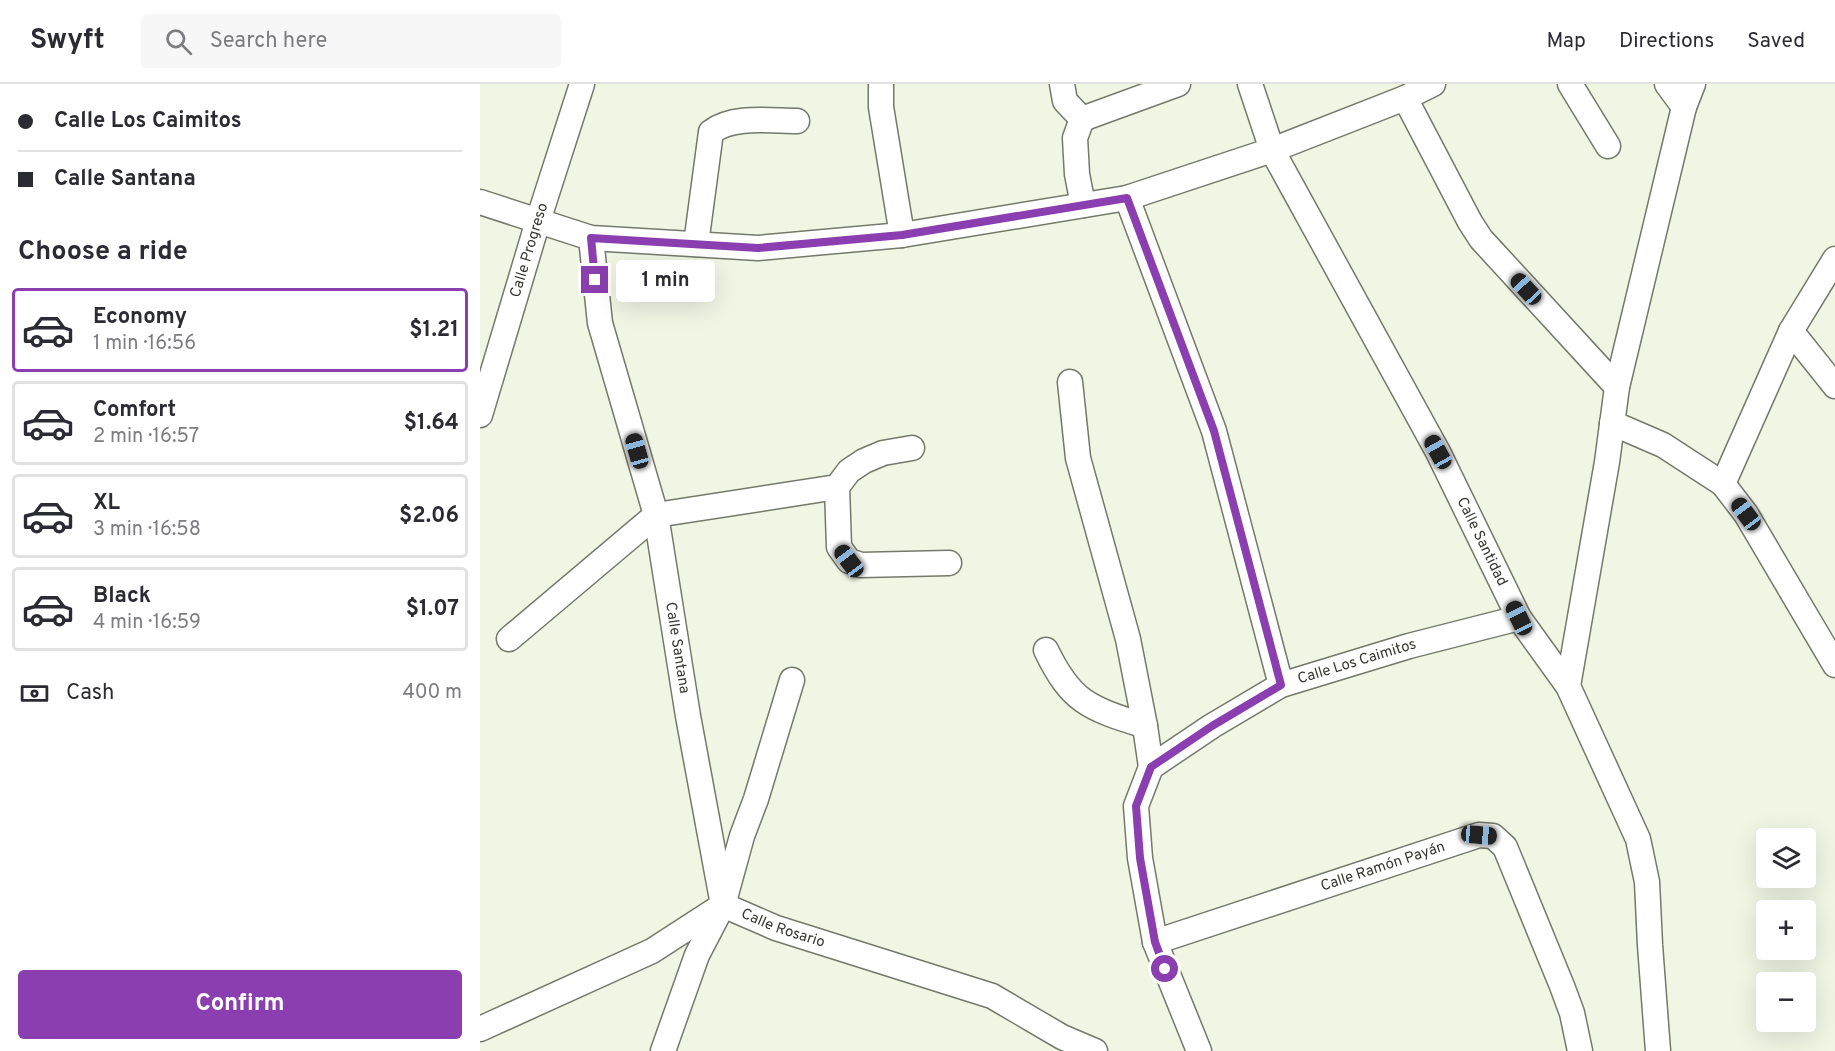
<!DOCTYPE html>
<html lang="en">
<head>
<meta charset="utf-8">
<style>
  body { margin:0; font-family:Overpass,sans-serif; background:#f7f7f7; color:#2b2b33; height:100vh; display:flex; flex-direction:column; font-size:22px; white-space:nowrap }
  * { box-sizing:border-box; margin:0 }
  p { font-size:20px; color:#7c7c81 }
  .icon { flex:none; width:33px; height:33px; fill:none; stroke:currentColor; stroke-width:2; stroke-linecap:round; stroke-linejoin:round }
  .map { position:relative; flex:1; overflow:hidden }
  .sheet { display:flex; flex-direction:column; background:#fff; width:480px }
  .sheet>* { flex:none }
  .banner { display:grid; align-content:center; height:132px; padding:0 18px; background:#fff }
  .buttons { position:absolute; left:1276px; top:744px; display:grid; gap:12px }
  .buttons a { display:grid; place-items:center; width:60px; height:60px; border-radius:6px; background:#fff; box-shadow:0 6px 24px #0002; font-size:30px }
  .end { position:absolute; width:27px; height:27px; margin:-14px; border:8px solid #8a3eaf; background:#fff; box-shadow:0 0 0 3px #fff }
  .from { border-radius:50% }
  .bubble { position:absolute; height:42px; border-radius:6px; background:#fff; box-shadow:0 6px 24px #0002; font-size:20px; font-weight:700; line-height:42px; text-align:center }
  .car { position:absolute; width:18px; height:36px; margin:-18px -9px; border-radius:8px; box-shadow:0 0 4px 2px #0007; background:linear-gradient(#222 24%,#8ab4d8 0 40%,#222 0 76%,#8ab4d8 0 86%,#222 0) }
  .banner b { display:flex; align-items:center; gap:21px; height:57px; font-size:22px }
  .banner b+b { border-top:2px solid #e1e1e2 }
  .banner i { width:15px; height:15px; background:#2b2b33 }
  ul { padding:0; list-style:none }
  li { display:flex; align-items:center; gap:18px; height:84px; margin:0 12px 9px; padding:0 6px; border:3px solid #e1e1e2; border-radius:6px }
  li div { flex:1 }
  li b { display:block; font-size:22px }
  li em { font-style:normal; font-weight:700 }
  li.on { border-color:#8a3eaf }
  li>.icon { width:54px; height:54px; stroke-width:1.5 }
  h2 { padding:0 18px; font-size:27px; line-height:72px }
  .pay { display:flex; align-items:center; gap:15px; height:66px; padding:0 18px; font-size:22px }
  .pay p { margin-inline-start:auto }
  .action { display:flex; gap:12px; margin-top:auto; padding:12px 18px }
  .action a { flex:1; height:69px; border-radius:6px; background:#8a3eaf; color:#fff; font-size:24px; font-weight:700; line-height:69px; text-align:center }
  header { display:flex; align-items:center; gap:36px; box-sizing:border-box; height:84px; padding:0 30px; background:#fff; border-bottom:2px solid #e1e1e2 }
  header strong { font-size:28px }
  nav { display:flex; gap:33px; margin-inline-start:auto; font-size:21px }
  .search { width:420px; height:54px; background:#f7f7f7; display:flex; align-items:center; gap:15px; box-sizing:border-box; padding:0 21px; border-radius:6px; color:#7c7c81; font-size:22px }
  main { display:flex; flex:1; min-height:0 }
  .map>svg:first-child { display:block }
  .lines { fill:none; stroke-linecap:round; stroke-linejoin:round }
  .street-casing { stroke:#74796a; stroke-width:27 }
  .street { stroke:#fff; stroke-width:24 }
  .route { stroke:#8a3eaf; stroke-width:8 }
  .labels { text-anchor:middle; dominant-baseline:central; stroke-width:4.5; stroke-linejoin:round; paint-order:stroke }
  .street-label { font-size:15px; fill:#363831; stroke:#fff }
</style>
</head>
<body>
<header>
<strong>Swyft</strong>
<div class="search"><svg class="icon" aria-label="search" viewBox="0 0 24 24"><circle cx="10" cy="10" r="6"/><path d="M15 15l6 6"/></svg>Search here</div>
<nav><a>Map</a><a>Directions</a><a>Saved</a></nav>
</header>
<main>
<section class="sheet">
<div class="banner">
<b><i class="from"></i>Calle Los Caimitos</b>
<b><i></i>Calle Santana</b>
</div>
<h2>Choose a ride</h2>
<ul>
<li class="on"><svg class="icon" aria-label="car" viewBox="0 0 24 24"><path d="M5 17H2v-5l4-1 3-4h7l3 4 3 1v5h-3M9 17h6M6 11h13"/><circle cx="7" cy="17" r="2"/><circle cx="17" cy="17" r="2"/></svg><div><b>Economy</b><p>1 min · 16:56</p></div><em>$1.21</em></li>
<li><svg class="icon" aria-label="car" viewBox="0 0 24 24"><path d="M5 17H2v-5l4-1 3-4h7l3 4 3 1v5h-3M9 17h6M6 11h13"/><circle cx="7" cy="17" r="2"/><circle cx="17" cy="17" r="2"/></svg><div><b>Comfort</b><p>2 min · 16:57</p></div><em>$1.64</em></li>
<li><svg class="icon" aria-label="car" viewBox="0 0 24 24"><path d="M5 17H2v-5l4-1 3-4h7l3 4 3 1v5h-3M9 17h6M6 11h13"/><circle cx="7" cy="17" r="2"/><circle cx="17" cy="17" r="2"/></svg><div><b>XL</b><p>3 min · 16:58</p></div><em>$2.06</em></li>
<li><svg class="icon" aria-label="car" viewBox="0 0 24 24"><path d="M5 17H2v-5l4-1 3-4h7l3 4 3 1v5h-3M9 17h6M6 11h13"/><circle cx="7" cy="17" r="2"/><circle cx="17" cy="17" r="2"/></svg><div><b>Black</b><p>4 min · 16:59</p></div><em>$1.07</em></li>
</ul>
<div class="pay"><svg class="icon" aria-label="cash" viewBox="0 0 24 24"><path d="M3 7h18v10H3z"/><circle cx="12" cy="12" r="2"/></svg>Cash<p>400 m</p></div>
<div class="action"><a>Confirm</a></div>
</section>
<div class="map">
<svg width="1355" height="967" viewBox="0 0 1355 967">
  <rect width="100%" height="100%" fill="#f0f5e4"/>
  <g class="lines">
    <g class="street-casing">
      <g id="street">
        <path d="M401 0V23L422 151"/>
        <path d="M582 0 585 17 602 35"/>
        <path id="s1" d="M770 0 792 66 958 368 1039 534 1088 602 1158 755 1167 798 1170 861 1178 967"/>
        <path d="M1090 0 1128 62"/>
        <path d="M1187 0 1204 23"/>
        <path d="M925 14 990 138 1001 155 1137 303"/>
        <path d="M602 35 698 0"/>
        <path d="M602 35 595 54 597 90 603 121"/>
        <path d="M647 114 734 347 801 601"/>
        <path d="M0 118 111 154 278 164 422 151 647 114 792 66 925 14 953 0"/>
        <path id="s2" d="M111 154 120 239 176 431 208 632 243 821 217 871 183 967"/>
        <path d="M216 160 231 48C253 31 291 37 317 37"/>
        <path d="M1311 247 1355 302"/>
        <path d="M590 298 598 374 648 555 665 642 671 683"/>
        <path id="s3" d="M0 331 58 137 102 0"/>
        <path d="M1132 339 1183 361 1243 400 1266 430 1355 581"/>
        <path d="M432 364 403 369 384 377 369 387 357 403 359 463 369 477 381 481 469 479"/>
        <path d="M1243 400 1311 247 1355 175"/>
        <path d="M29 555 176 431 357 403"/>
        <path d="M566 566C592 620 610 624 665 642"/>
        <path d="M1088 602 1127 378 1137 303 1204 23 1213 0"/>
        <path d="M245 814 262 752 276 715 312 596"/>
        <path id="s4" d="M675 858 999 751 1013 752 1025 763 1082 902 1092 929 1100 967"/>
        <path id="s5" d="M0 945 172 867 243 821 296 844 512 912 582 953 615 967"/>
        <path id="s6" d="M719 967 675 858 660 774 656 722 671 683 732 642 801 601 929 562 1039 534"/>
      </g>
    </g>
    <use href="#street" class="street"/>
  </g>
  <g class="lines">
    <path class="route" d="M115 196 111 154 278 164 422 151 647 114 734 347 801 601 732 642 671 683 656 722 660 774 675 858 685 885"/>
  </g>
  <g class="labels">
    <g class="street-label">
      <text stroke="none"><textPath href="#s3" startOffset="172">Calle Progreso</textPath></text>
      <text stroke="none"><textPath href="#s1" startOffset="514">Calle Santidad</textPath></text>
      <text stroke="none"><textPath href="#s2" startOffset="420">Calle Santana</textPath></text>
      <text stroke="none"><textPath href="#s6" startOffset="530">Calle Los Caimitos</textPath></text>
      <text stroke="none"><textPath href="#s4" startOffset="240">Calle Ramón Payán</textPath></text>
      <text stroke="none"><textPath href="#s5" startOffset="338">Calle Rosario</textPath></text>
    </g>
  </g>
</svg>
<div class="buttons">
<a><svg class="icon" aria-label="layers" viewBox="0 0 24 24"><path d="M12 4l9 5-9 5-9-5zM3 14l9 5 9-5"/></svg></a>
<a>+</a>
<a>−</a>
</div>
<i class="end from" style="left:685px;top:885px"></i>
<i class="end" style="left:115px;top:196px"></i>
<div class="bubble" style="left:136px;top:176px;width:99px">1 min</div>
<i class="car" style="left:1046px;top:205px;rotate:317deg"></i>
<i class="car" style="left:157px;top:367px;rotate:344deg"></i>
<i class="car" style="left:958px;top:368px;rotate:331deg"></i>
<i class="car" style="left:1266px;top:430px;rotate:323deg"></i>
<i class="car" style="left:369px;top:477px;rotate:323deg"></i>
<i class="car" style="left:1039px;top:534px;rotate:334deg"></i>
<i class="car" style="left:999px;top:751px;rotate:95deg"></i>
</div>
</main>
</body>
</html>
